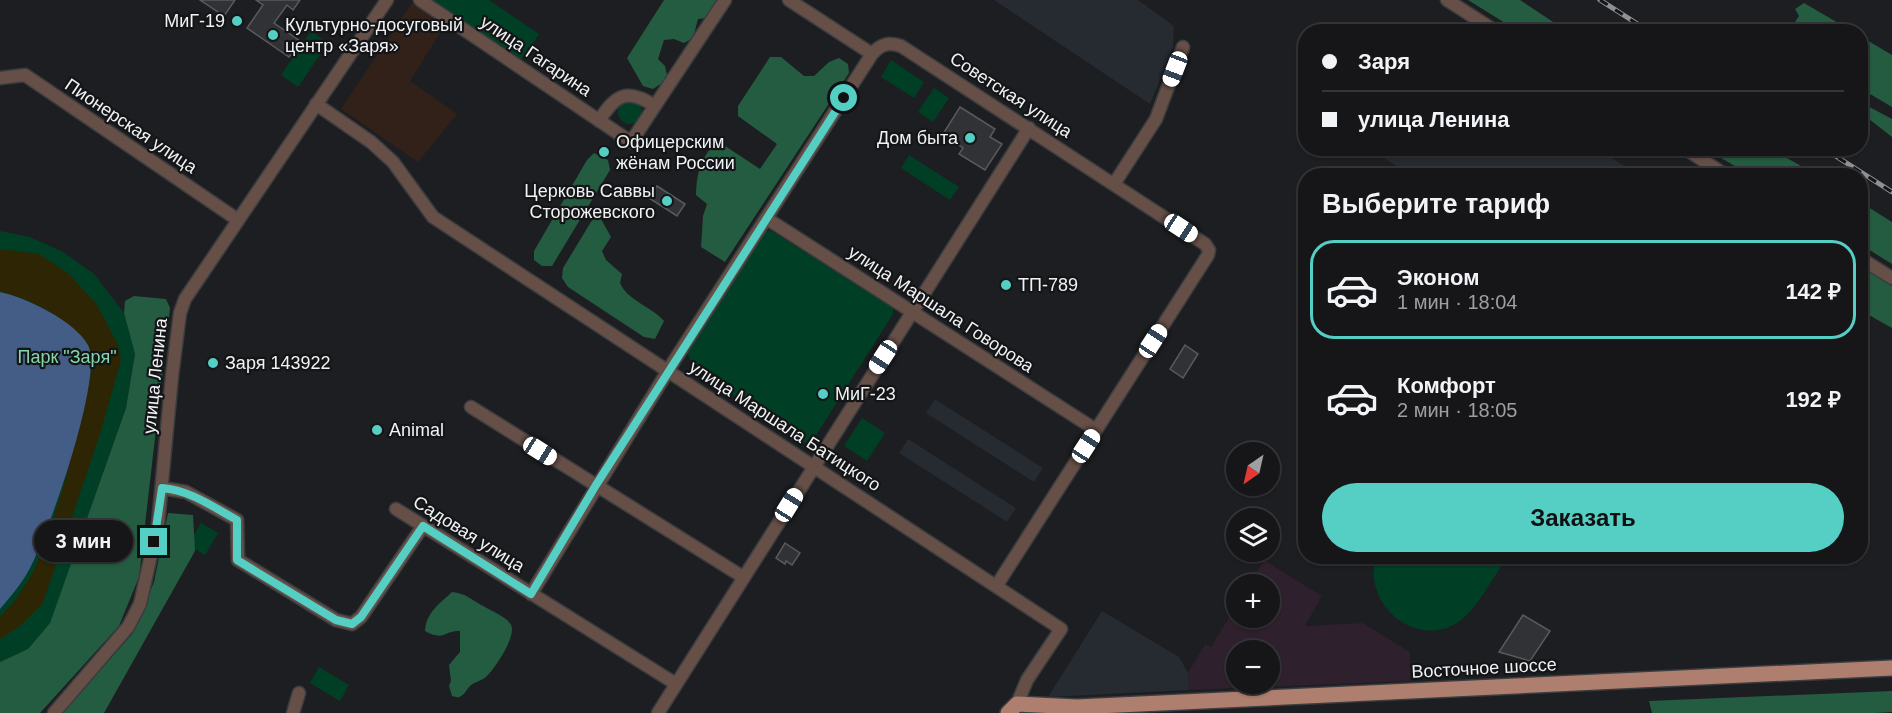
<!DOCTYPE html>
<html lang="ru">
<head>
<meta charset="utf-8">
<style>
  body { margin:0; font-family:Arial,sans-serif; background:#1f1f22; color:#f1f3f6; height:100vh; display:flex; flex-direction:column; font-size:22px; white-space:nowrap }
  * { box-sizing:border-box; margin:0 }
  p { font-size:20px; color:#9e9fa2 }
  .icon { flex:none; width:33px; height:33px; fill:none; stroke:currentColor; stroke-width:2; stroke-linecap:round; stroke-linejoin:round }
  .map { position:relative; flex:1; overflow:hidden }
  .drawer { position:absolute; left:1298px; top:168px; width:570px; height:396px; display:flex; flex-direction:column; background:#161619; border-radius:24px; box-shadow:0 2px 4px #0004,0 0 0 2px #353538 }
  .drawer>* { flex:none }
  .top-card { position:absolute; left:1298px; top:24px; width:570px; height:132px; border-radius:24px; box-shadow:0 2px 4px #0004,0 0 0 2px #353538; display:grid; align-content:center; height:132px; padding:0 24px; background:#161619 }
  .needle { width:39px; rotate:214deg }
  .tools { position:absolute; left:1226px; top:442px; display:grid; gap:12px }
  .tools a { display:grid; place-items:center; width:54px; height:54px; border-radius:50%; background:#161619; box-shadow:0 2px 4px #0004,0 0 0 2px #353538; font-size:30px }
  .end { position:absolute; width:27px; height:27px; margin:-14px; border:8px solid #55cec4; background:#111; box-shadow:0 0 0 3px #111 }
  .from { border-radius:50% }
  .bubble { position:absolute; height:42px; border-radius:21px; background:#161619; box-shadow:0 2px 4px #0004,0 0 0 2px #353538; font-size:20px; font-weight:700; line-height:42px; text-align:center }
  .car { position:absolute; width:18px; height:36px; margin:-18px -9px; border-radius:8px; box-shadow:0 0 4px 2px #0007; background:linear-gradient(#fff 24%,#345 0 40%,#fff 0 76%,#345 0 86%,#fff 0) }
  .top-card b { display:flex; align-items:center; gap:21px; height:57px; font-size:22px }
  .top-card b+b { border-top:2px solid #353538 }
  .top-card i { width:15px; height:15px; background:#f1f3f6 }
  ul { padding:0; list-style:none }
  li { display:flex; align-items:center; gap:18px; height:99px; margin:0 12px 9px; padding:0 12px; border:3px solid transparent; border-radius:24px }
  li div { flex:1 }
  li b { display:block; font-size:22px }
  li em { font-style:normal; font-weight:700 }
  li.selected { border-color:#55cec4 }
  li>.icon { width:54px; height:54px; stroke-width:1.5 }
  h2 { padding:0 24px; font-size:27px; line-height:72px }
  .cta { display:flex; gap:12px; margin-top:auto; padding:12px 24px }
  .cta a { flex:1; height:69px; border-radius:36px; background:#55cec4; color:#111; font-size:24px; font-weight:700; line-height:69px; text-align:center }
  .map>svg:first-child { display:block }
  .commercial { fill:#2e202c; fill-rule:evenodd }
  .built { fill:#262a31 }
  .medical { fill:#322118 }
  .green { fill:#003f26 }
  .forest { fill:#245c41 }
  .sand { fill:#2d2504 }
  .water { fill:#435d87 }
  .building { fill:#313235; stroke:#585a5d; stroke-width:1.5 }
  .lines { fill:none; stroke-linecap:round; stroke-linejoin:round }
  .minor-casing { stroke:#3b3c3f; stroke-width:15 }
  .major-casing { stroke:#3b3c3f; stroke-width:18 }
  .minor { stroke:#664f47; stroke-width:12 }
  .major { stroke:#ae7f6e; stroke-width:15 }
  .rail-casing { stroke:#8f9093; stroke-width:5 }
  .rail { stroke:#141517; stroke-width:3; stroke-dasharray:9; stroke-linecap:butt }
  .route { stroke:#55cec4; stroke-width:8 }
  .poi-dot { fill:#55cec4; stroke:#141517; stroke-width:2 }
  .labels { text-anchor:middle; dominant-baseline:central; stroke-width:4.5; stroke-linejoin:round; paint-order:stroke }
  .poi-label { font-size:18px; fill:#f1f2f4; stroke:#141517; text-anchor:start }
  .street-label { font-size:18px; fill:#f1f2f4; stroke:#141517 }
  .park-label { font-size:18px; fill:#83d7aa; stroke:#141517 }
</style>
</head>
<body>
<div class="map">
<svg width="1892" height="713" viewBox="0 0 1892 713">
  <rect width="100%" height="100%" fill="#1d1e21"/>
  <path class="commercial" d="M1264 560 1322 596 1305 626 1363 623 1410 652V681L1189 690 1188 673 1205 644 1211 647 1236 606V618H1269V585H1249ZM1236 651H1269V684H1236Z"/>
  <path class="built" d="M994 0H1138L1174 26 1173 47 1150 104Z
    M1381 149H1597L1639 175H1410L1378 154Z
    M935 399 1043 468 1034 482 926 413Z
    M908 439 1016 508 1007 522 899 453Z
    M1102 611 1179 657 1188 673 1189 690 1048 697Z"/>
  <path class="medical" d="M412 3 445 25 410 81 457 114 418 162 341 109Z"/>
  <path class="green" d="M429 0H489L539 34 520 62Z
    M311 31 328 43 298 87 281 75Z
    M891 60 924 82 914 98 881 77Z
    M934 88 949 98 933 122 918 112Z
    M618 112a12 12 0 1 1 24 0a12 12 0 1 1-24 0Z
    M909 155 959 187 950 200 901 168Z
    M770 230 893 308V314L815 437 809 442 802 443 693 368 688 353 761 235Z
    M0 231 30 237 63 252 94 274 124 313 135 354 126 408 50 623 28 649 0 662Z
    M862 418 885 433 867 461 844 446Z
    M201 523 218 533 205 555 188 545Z
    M1376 557 1377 556 1507 557C1494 576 1476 611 1457 623 1414 649 1362 603 1376 557Z
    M319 667 349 685 340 701 310 683Z"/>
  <path class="forest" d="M664 0H717L707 18 698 19 693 38 684 43 674 39 664 40 658 59 665 66 667 75 662 83 653 89 643 86 627 58Z
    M1468 0H1520L1567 31H1518Z
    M1804 3 1852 31H1781L1785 26 1793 25 1799 16 1795 9Z
    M1860 36 1892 55V107L1860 88Z
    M770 57H781L804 76H814L829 62 839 58 848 64 849 73 725 262 701 247 703 216 707 204 696 195C697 169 701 161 716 140L760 169 777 144 738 116V106Z
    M1860 102 1892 119V137L1860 112Z
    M1706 149H1771L1817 175H1750Z
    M594 153 608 160 610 170 552 266H542L534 260V251L587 160Z
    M1860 202 1892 222V264L1860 244Z
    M597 212 611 237 602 251 606 260 622 274 620 283C628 301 651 306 664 321L655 339 644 337 568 287 562 278 563 268Z
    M1860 266 1892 286V328L1860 310Z
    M134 296 166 299 170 308 139 577 119 626 40 713H0V662L28 649 50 623 126 408 135 354 124 313 125 301Z
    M168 513 193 515 195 551 104 713H62L133 633 154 582Z
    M452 592C466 593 473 601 485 607 493 612 507 617 511 625 517 636 494 670 486 677 481 681 474 682 470 686 464 693 462 700 452 696L449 686 451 681 449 665 460 652V631C444 630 445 642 425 631 426 613 439 604 452 592Z
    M1892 691V712L1876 713H1652L1649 701Z"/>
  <path class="sand" d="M0 249 39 254 69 274 97 305 118 345 121 360 100 434 43 603 20 626 0 639V617L16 599 32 574 46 543 67 474 91 374C89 328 41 301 0 292Z"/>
  <path class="water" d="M0 292C25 297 75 321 88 345 104 376 49 531 32 564 24 581 12 595 0 609Z"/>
  <path class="building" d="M200 0H235L224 16Z
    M256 0H300L293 10 287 5 274 23 300 41 289 57 247 28 263 5Z
    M960 107 995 129 990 137 1002 144 985 170 959 154 963 148 943 134Z
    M657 186 685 204 677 216 649 198Z
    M1185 345 1198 354 1183 378 1170 369Z
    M785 543 800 553 792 565 786 561 785 564 776 558Z
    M1523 615 1550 631 1530 661 1499 652Z"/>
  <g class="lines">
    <g class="minor-casing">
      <path id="minor" d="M420 0 631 142 725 0
        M789 0 872 54
        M1447 0 1497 32
        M0 78 25 75 238 220
        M316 104 371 142 393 162 433 217 1061 629 1027 680 1017 704
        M599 121C616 94 627 88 655 106
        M1684 148 1727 176
        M1114 184 1156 119 1183 47
        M766 218 1096 430
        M1860 258 1892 278
        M471 407 743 577
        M162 488 186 492 237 520 238 560 336 620 352 624 361 617 423 526
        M396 509 676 684
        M531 594 674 361 872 54C881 44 888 42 901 46L1205 244 1209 250 1208 255 997 585
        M54 713 128 627 140 604 158 524 172 376 180 313 185 299 387 0
        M293 713 299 693
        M658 713 1029 128"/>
    </g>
    <g class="major-casing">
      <path id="major" d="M1008 713 1017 704 1077 707 1892 668"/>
    </g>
    <use href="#minor" class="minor"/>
    <use href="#major" class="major"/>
    <g class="rail-casing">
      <path id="rail" d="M1600 0 1650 32
        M1823 148 1892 192"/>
    </g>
    <use href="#rail" class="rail"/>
  </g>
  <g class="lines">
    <path class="route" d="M154 542 162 488C190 490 213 507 237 520V560L336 620 352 624 361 617 423 526 531 594 596 485 844 98"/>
  </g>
  <g class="poi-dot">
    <circle cx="237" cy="21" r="6"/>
    <circle cx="273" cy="35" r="6"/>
    <circle cx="970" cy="138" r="6"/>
    <circle cx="604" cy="152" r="6"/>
    <circle cx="667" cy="201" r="6"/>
    <circle cx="1006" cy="285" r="6"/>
    <circle cx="213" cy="363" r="6"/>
    <circle cx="823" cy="394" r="6"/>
    <circle cx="377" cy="430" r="6"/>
  </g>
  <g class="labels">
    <g class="poi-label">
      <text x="225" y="21" text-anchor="end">МиГ-19</text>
      <text x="285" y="25">Культурно-досуговый<tspan x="285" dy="21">центр «Заря»</tspan></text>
      <text x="958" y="138" text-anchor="end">Дом быта</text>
      <text x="616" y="142">Офицерским<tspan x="616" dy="21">жёнам России</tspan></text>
      <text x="655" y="191" text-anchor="end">Церковь Саввы<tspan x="655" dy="21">Сторожевского</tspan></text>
      <text x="1018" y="285">ТП-789</text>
      <text x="225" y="363">Заря 143922</text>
      <text x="835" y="394">МиГ-23</text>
      <text x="389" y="430">Animal</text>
    </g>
    <g class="street-label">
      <text transform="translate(536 56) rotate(34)">улица Гагарина</text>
      <text transform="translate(1011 95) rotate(33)">Советская улица</text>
      <text transform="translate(131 126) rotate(34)">Пионерская улица</text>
      <text transform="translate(941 309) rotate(33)">улица Маршала Говорова</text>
      <text transform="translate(155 376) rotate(-84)">улица Ленина</text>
      <text transform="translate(785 426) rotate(33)">улица Маршала Батицкого</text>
      <text transform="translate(469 534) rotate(32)">Садовая улица</text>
      <text transform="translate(1484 668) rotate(-3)">Восточное шоссе</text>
    </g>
    <g class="park-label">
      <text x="67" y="357">Парк "Заря"</text>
    </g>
  </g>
</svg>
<div class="tools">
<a><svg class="needle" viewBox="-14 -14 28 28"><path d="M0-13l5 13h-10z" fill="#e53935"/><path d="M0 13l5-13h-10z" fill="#9e9fa2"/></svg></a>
<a><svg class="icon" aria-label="layers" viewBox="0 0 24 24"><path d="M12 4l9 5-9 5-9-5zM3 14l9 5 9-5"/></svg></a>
<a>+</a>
<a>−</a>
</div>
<i class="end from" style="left:844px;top:98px"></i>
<i class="end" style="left:154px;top:542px"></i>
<div class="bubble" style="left:34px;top:520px;width:99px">3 мин</div>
<i class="car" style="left:1175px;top:69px;rotate:201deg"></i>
<i class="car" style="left:1181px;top:228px;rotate:123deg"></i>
<i class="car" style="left:1153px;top:341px;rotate:33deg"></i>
<i class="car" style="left:883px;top:357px;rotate:213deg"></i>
<i class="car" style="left:1086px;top:446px;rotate:33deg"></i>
<i class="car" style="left:540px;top:451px;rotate:122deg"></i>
<i class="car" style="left:789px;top:505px;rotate:32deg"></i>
<div class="top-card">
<b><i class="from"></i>Заря</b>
<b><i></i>улица Ленина</b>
</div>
<section class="drawer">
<h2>Выберите тариф</h2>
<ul>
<li class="selected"><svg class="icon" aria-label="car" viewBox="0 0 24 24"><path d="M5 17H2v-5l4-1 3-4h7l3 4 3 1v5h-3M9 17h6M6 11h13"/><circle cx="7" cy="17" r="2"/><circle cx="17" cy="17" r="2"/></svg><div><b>Эконом</b><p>1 мин · 18:04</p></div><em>142 ₽</em></li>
<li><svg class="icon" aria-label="car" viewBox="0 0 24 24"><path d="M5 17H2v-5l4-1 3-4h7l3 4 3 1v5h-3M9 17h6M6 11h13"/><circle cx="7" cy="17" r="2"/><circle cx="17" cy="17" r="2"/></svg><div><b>Комфорт</b><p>2 мин · 18:05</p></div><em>192 ₽</em></li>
</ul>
<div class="cta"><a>Заказать</a></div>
</section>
</div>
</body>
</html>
